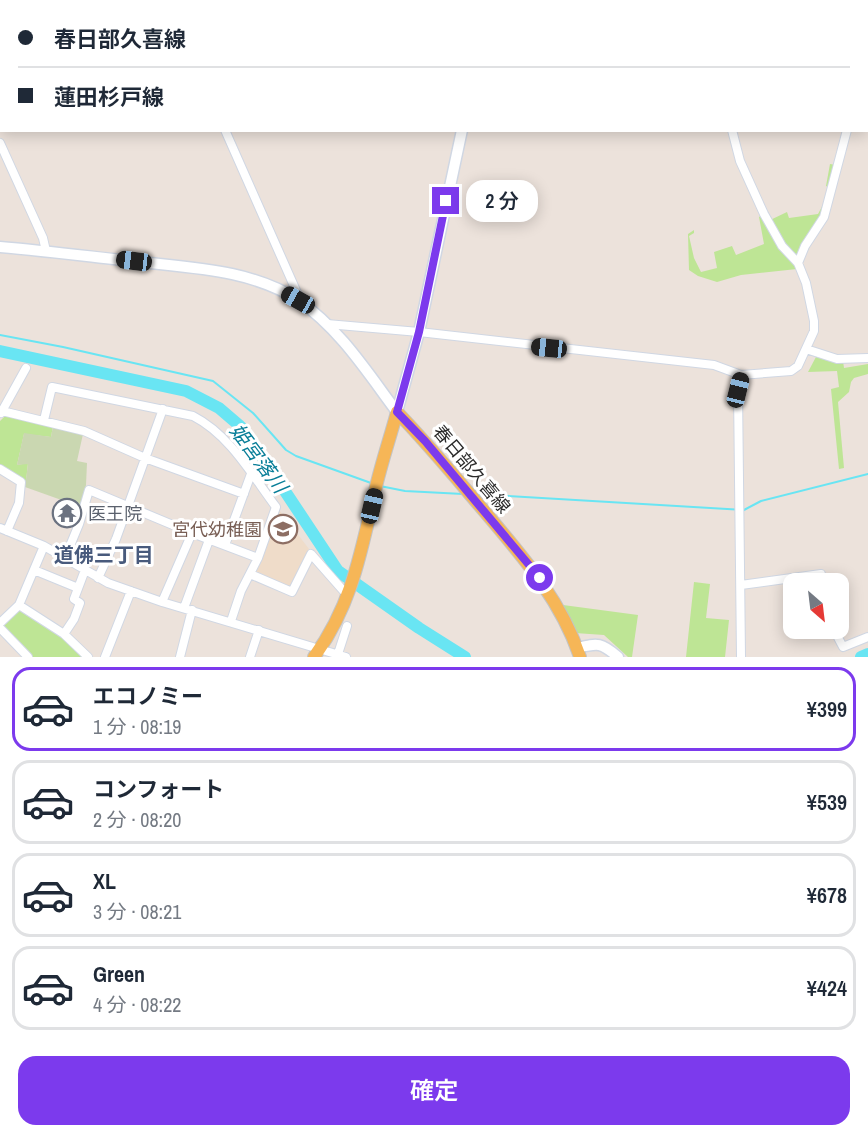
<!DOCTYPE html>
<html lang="ja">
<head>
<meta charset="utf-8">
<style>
  body { margin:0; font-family:"Archivo Narrow","Noto Sans JP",sans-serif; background:#f6f6f7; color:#1f2937; height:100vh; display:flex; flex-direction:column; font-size:22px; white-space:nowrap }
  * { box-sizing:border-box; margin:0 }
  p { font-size:20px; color:#747a83 }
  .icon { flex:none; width:33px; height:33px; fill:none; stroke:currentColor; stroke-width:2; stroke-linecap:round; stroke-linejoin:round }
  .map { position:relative; height:657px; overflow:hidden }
  .details { display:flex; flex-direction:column; background:#fff; flex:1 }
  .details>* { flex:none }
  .hud { position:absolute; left:0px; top:0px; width:868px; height:132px; box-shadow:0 3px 15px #0003; display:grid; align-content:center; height:132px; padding:0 18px; background:#fff }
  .needle { width:39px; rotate:152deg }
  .fabs { position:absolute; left:783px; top:573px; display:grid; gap:12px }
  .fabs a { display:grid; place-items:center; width:66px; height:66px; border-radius:12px; background:#fff; box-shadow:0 3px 15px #0003; font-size:30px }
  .end { position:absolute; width:27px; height:27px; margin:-14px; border:8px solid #7c3aed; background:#fff; box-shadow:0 0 0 3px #fff }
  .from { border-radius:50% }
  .bubble { position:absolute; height:42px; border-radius:18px; background:#fff; box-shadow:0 3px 15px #0003; font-size:20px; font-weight:600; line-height:42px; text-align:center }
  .car { position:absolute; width:18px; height:36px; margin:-18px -9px; border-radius:8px; box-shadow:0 0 4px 2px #0007; background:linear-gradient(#222 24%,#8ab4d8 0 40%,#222 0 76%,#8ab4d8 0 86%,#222 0) }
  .hud b { display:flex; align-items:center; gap:21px; height:57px; font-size:22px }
  .hud b+b { border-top:2px solid #e0e1e3 }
  .hud i { width:15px; height:15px; background:#1f2937 }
  ul { padding:10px 0 0; list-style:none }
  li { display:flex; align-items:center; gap:18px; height:84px; margin:0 12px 9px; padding:0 6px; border:3px solid #e0e1e3; border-radius:18px }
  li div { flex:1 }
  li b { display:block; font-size:22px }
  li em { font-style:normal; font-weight:600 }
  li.selected { border-color:#7c3aed }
  li>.icon { width:54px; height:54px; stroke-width:1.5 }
  .cta { display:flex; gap:12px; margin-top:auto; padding:12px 18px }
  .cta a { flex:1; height:69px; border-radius:18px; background:#7c3aed; color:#fff; font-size:24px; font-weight:600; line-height:69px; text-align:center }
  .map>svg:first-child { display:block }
  .education { fill:#efdcc9 }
  .green { fill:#bee595 }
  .cemetery { fill:#cad7b1 }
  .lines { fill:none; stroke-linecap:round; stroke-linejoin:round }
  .stream { stroke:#69e5f3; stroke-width:2 }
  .river { stroke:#69e5f3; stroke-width:12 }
  .minor-casing { stroke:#d0d7e3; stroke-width:10 }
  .tertiary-casing { stroke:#d0d7e3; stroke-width:13 }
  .secondary-casing { stroke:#d0d7e3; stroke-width:13 }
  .primary-casing { stroke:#c3c3c3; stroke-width:14 }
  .minor { stroke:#fff; stroke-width:8 }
  .tertiary { stroke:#fff; stroke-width:10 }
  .secondary { stroke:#fff; stroke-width:10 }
  .primary { stroke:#f6b657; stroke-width:12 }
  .route { stroke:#7c3aed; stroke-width:8 }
  .labels { text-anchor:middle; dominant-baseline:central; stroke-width:6; stroke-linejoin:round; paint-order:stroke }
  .street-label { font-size:18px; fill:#2a2a2a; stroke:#fff }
  .worship-label { font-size:18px; fill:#5b616d; stroke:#fff; text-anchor:start }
  .education-label { font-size:18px; fill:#785e54; stroke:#fff; text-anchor:end }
  .water-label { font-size:20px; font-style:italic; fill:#087e98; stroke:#fff }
  .neighbourhood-label { font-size:20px; font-weight:bold; fill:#485a7c; stroke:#fff }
</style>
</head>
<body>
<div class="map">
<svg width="868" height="657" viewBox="0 0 868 657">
  <rect width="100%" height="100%" fill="#ece2db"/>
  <path class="education" d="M279 510 309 549 291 586 288 587 257 573 255 570Z"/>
  <path class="green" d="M830 164 836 165 822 217 797 269 741 275 717 282 698 276 689 270 688 234 694 230V233L689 236 694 258 701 272 717 268 714 252 732 246 736 255 764 244 759 217 762 215 766 222 787 212 789 218 818 214 825 201 828 187 826 186Z
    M817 355 827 360 843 361 844 368 868 364V374L854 378 851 382 849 392 838 402 844 468 839 469 831 389 839 387 837 371 808 372Z
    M6 415 53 426 51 437 24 434 17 465 28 463 26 481 0 465V421Z
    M694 582 710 584 706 618 729 620 725 657H686Z
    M563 605 638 615 632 657H628L604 635 575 633Z
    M18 610H21L63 638 83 657H33L3 627V624Z"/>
  <path class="cemetery" d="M53 426 83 434 77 461 87 463 86 485 81 507 25 487 28 464 17 465 24 433 51 437Z"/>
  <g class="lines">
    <path class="stream" d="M0 335 63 347 213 381 253 413 286 450 296 456 371 483
      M380 486 405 491 463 494
      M475 494 744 510 761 501 868 474
      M453 650 460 657"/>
    <path class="river" d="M0 351 186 391 219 408 240 426 251 440 338 571 419 628 465 657
      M861 657 868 654"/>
    <g class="minor-casing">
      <path id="minor" d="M166 0 167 2
        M703 0V2
        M818 0 820 2
        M583 2V0
        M867 40H868
        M867 127H868
        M225 130 298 295V300
        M0 143 43 238 46 251
        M798 263 805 246 824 217 847 130
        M327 324 419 332 714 365 741 375 791 371 798 366 814 331V321L806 283 798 263 782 246 764 214 740 161 732 130
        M806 349 837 359 868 358
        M2 411 84 431 145 458 244 494
        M1 413 26 368
        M44 420 52 387 193 416C230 435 252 475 276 507L258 558 241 591 231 621
        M0 469 21 482 19 503 7 531
        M0 528 44 546 108 583 162 602 346 657
        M225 545 251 474
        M65 558 79 524 89 490 192 533 258 558
        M34 570 78 588
        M250 574 292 592 311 554 348 596
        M98 578 116 539 163 409
        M741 585 821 574 822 584
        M162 602 192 533
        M19 605 64 634 88 657
        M184 608 209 540
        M0 623 19 605 44 546
        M0 628 28 657
        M833 628 843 647 868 637
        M64 634 74 619 80 603 74 599 85 570
        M105 657 131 591
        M180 657 192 610
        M250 657 259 630
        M337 657 347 626
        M741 657 738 390 741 375"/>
    </g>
    <g class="tertiary-casing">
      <path id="tertiary" d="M0 247C47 251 93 257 140 262 193 268 252 270 298 300 340 329 367 372 397 412
        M577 648C598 643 601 642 618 657"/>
    </g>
    <g class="secondary-casing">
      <path id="secondary" d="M493 2 494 0
        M397 412 419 332 462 130"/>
    </g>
    <g class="primary-casing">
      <path id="primary" d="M397 412C428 444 456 478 485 512 523 557 561 600 580 657
        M314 657C352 605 361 552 375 491 381 464 390 438 397 412"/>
    </g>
    <use href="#minor" class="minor"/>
    <use href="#tertiary" class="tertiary"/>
    <use href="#secondary" class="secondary"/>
    <use href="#primary" class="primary"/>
  </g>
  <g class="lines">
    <path class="route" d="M446 201 419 332 397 412 425 441 540 578"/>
  </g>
  <defs>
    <g id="temple-ring" transform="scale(1.5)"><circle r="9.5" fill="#fff" stroke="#6b7280" stroke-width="1.5"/><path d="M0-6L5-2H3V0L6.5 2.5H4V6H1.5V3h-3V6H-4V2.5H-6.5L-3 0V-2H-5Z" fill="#6b7280"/></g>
    <g id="school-ring" transform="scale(1.5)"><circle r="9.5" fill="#fff" stroke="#8d6e63" stroke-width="1.5"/><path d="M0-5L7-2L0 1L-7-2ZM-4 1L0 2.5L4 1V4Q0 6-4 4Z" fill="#8d6e63"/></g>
  </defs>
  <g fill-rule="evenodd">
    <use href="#temple-ring" x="67" y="513"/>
    <use href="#school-ring" x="283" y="529"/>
  </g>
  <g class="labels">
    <g class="street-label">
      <text transform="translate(472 469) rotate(50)">春日部久喜線</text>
    </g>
    <g class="worship-label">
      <text x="88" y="513">医王院</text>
    </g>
    <g class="education-label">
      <text x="262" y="529">宮代幼稚園</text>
    </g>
    <g class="water-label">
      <text transform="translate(259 458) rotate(53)">姫宮落川</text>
    </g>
    <g class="neighbourhood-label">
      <text x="104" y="554">道佛三丁目</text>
    </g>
  </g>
</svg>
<div class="fabs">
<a><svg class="needle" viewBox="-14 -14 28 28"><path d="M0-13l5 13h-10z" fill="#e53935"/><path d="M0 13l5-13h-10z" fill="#747a83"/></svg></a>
</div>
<i class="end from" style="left:540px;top:578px"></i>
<i class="end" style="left:446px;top:201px"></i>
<div class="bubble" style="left:466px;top:180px;width:72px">2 分</div>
<i class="car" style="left:134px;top:261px;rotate:277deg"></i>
<i class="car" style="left:298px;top:300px;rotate:299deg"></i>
<i class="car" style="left:549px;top:348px;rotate:276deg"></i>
<i class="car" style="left:738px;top:390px;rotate:14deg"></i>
<i class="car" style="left:372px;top:506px;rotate:13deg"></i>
<div class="hud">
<b><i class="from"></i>春日部久喜線</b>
<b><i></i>蓮田杉戸線</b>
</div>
</div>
<section class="details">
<ul>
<li class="selected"><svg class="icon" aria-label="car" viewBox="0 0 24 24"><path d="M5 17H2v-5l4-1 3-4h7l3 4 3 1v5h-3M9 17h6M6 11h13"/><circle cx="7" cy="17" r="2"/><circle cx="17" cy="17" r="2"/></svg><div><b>エコノミー</b><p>1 分 · 08:19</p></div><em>¥399</em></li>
<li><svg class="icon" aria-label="car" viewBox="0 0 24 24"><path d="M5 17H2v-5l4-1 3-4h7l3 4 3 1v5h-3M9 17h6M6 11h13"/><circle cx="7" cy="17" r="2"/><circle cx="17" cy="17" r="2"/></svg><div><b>コンフォート</b><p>2 分 · 08:20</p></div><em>¥539</em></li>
<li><svg class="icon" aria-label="car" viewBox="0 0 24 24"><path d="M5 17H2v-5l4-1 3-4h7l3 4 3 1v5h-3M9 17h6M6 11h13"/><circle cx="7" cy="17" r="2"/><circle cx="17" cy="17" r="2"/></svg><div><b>XL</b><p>3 分 · 08:21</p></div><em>¥678</em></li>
<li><svg class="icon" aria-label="car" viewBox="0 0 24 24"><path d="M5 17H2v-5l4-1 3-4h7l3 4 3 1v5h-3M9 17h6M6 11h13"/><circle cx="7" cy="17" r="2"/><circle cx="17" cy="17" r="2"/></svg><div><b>Green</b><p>4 分 · 08:22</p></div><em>¥424</em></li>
</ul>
<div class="cta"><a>確定</a></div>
</section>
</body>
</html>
